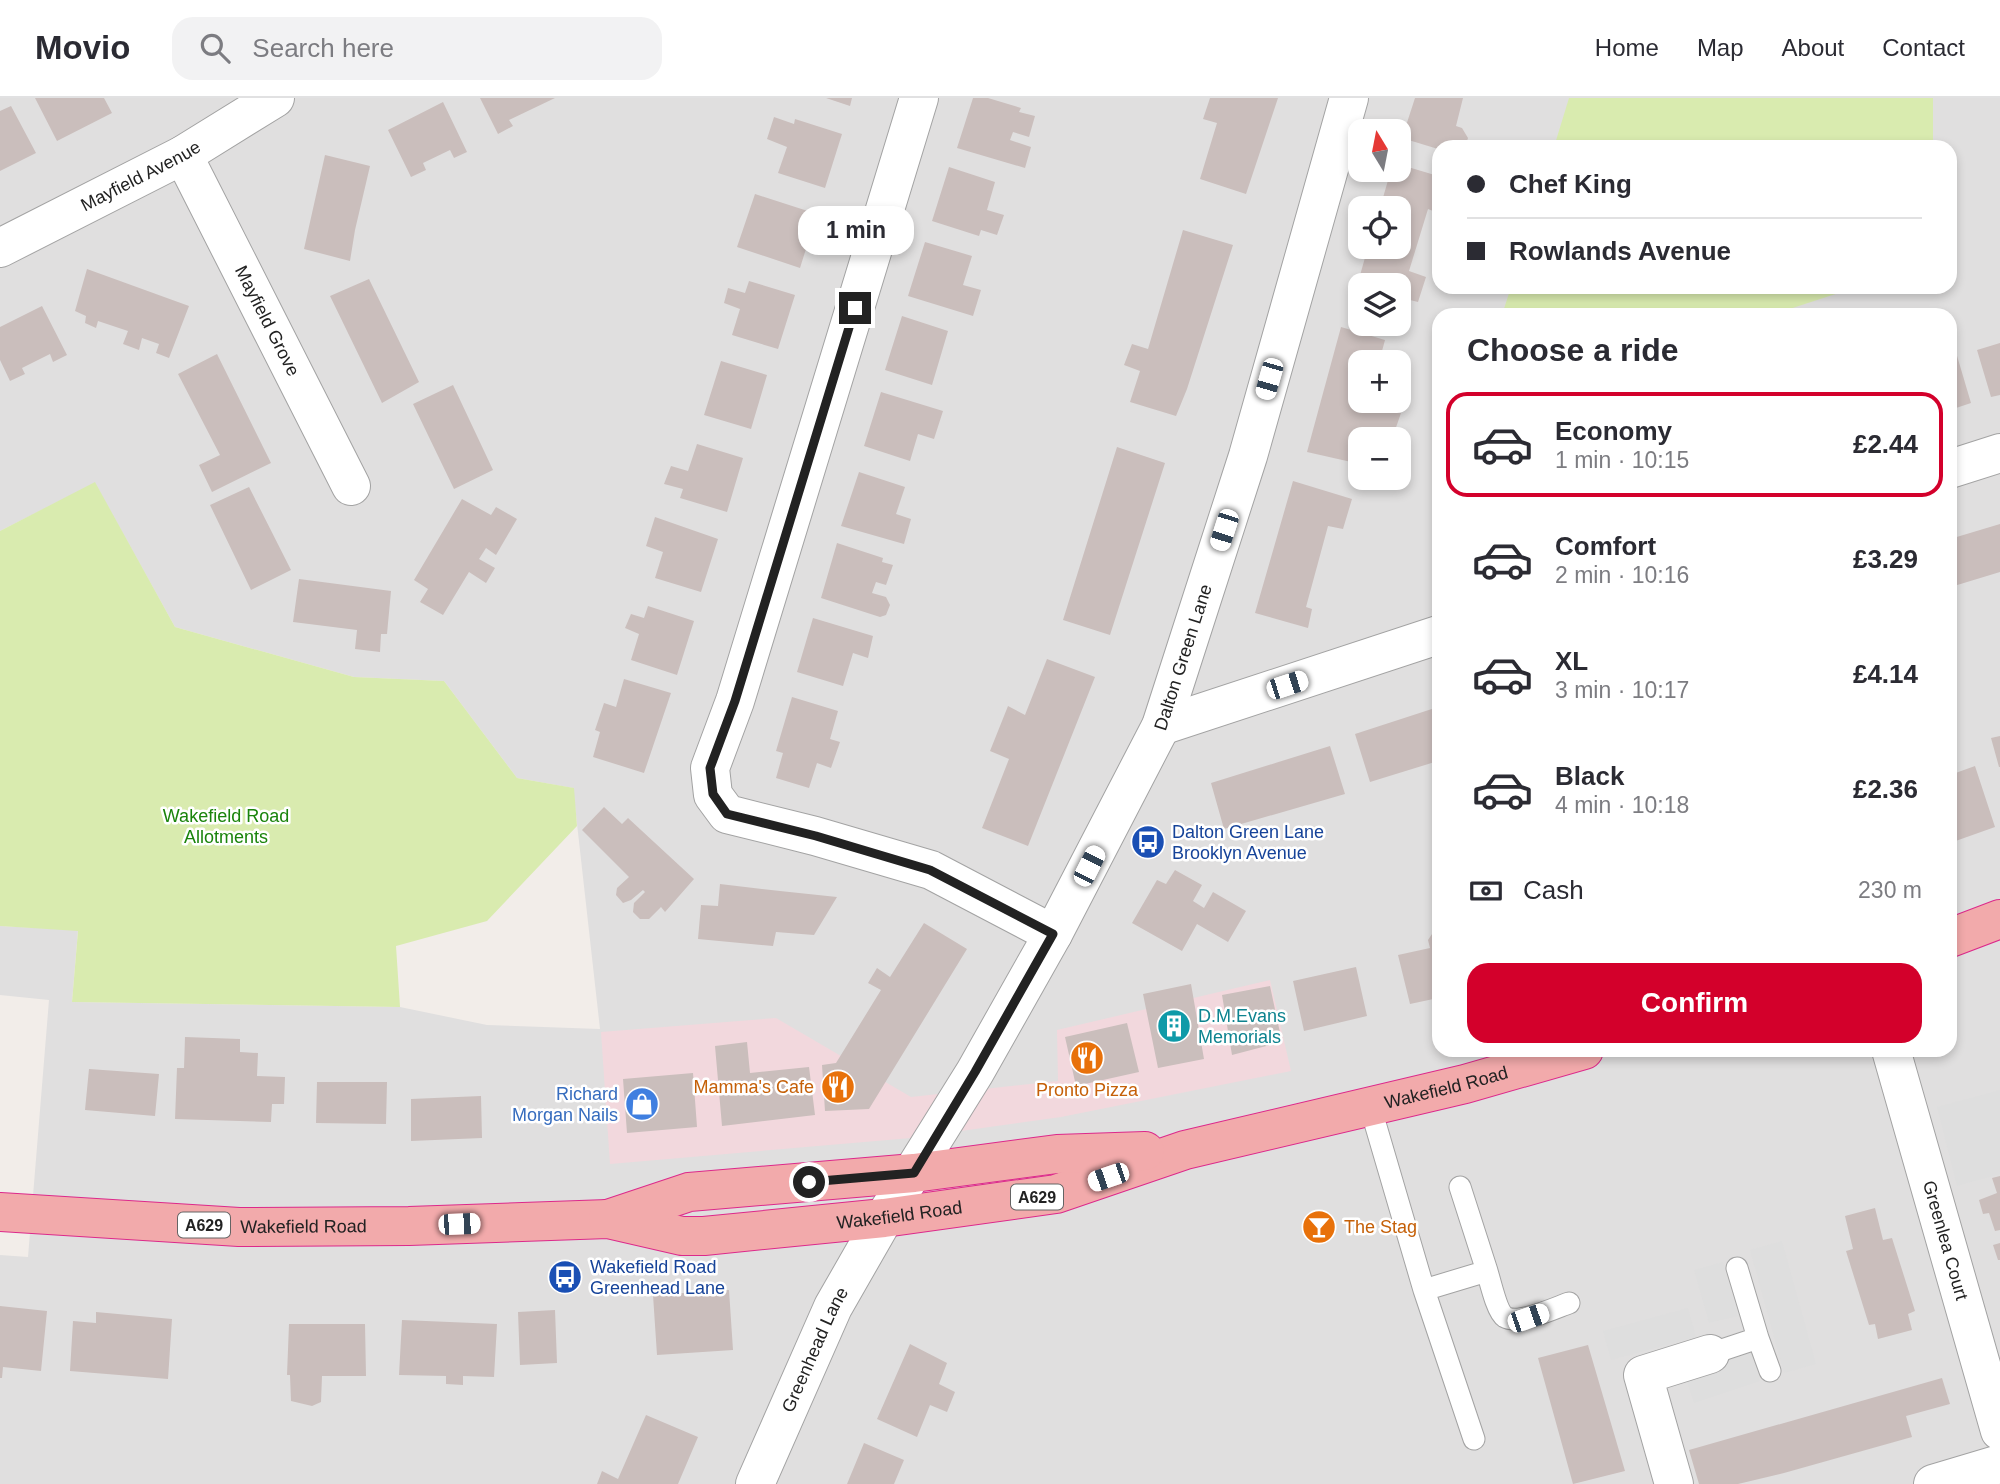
<!DOCTYPE html>
<html lang="en">
<head>
<meta charset="utf-8">
<style>
  body { margin:0; font-family:Helvetica,sans-serif; background:#f2f2f3; color:#2b2b33; height:100vh; display:flex; flex-direction:column; font-size:26px; white-space:nowrap }
  * { box-sizing:border-box; margin:0 }
  p { font-size:23px; color:#7c7c81 }
  .icon { flex:none; width:38px; height:38px; fill:none; stroke:currentColor; stroke-width:2; stroke-linecap:round; stroke-linejoin:round }
  .map { position:relative; flex:1; overflow:hidden }
  .drawer { position:absolute; left:1432px; top:210px; width:525px; height:749px; display:flex; flex-direction:column; background:#fff; border-radius:21px; box-shadow:0 4px 10px #0003 }
  .drawer>* { flex:none }
  .guide { position:absolute; left:1432px; top:42px; width:525px; height:154px; border-radius:21px; box-shadow:0 4px 10px #0003; display:grid; align-content:center; height:154px; padding:0 35px; background:#fff }
  .needle { width:46px; rotate:350deg }
  .controls { position:absolute; left:1348px; top:21px; display:grid; gap:14px }
  .controls a { display:grid; place-items:center; width:63px; height:63px; border-radius:14px; background:#fff; box-shadow:0 4px 10px #0003; font-size:35px }
  .end { position:absolute; width:32px; height:32px; margin:-16px; border:9px solid #222; background:#fff; box-shadow:0 0 0 4px #fff }
  .from { border-radius:50% }
  .bubble { position:absolute; height:49px; border-radius:21px; background:#fff; box-shadow:0 4px 10px #0003; font-size:23px; font-weight:800; line-height:49px; text-align:center }
  .car { position:absolute; width:21px; height:42px; margin:-21px -10px; border-radius:9px; box-shadow:0 0 5px 2px #0007; background:linear-gradient(#fff 24%,#345 0 40%,#fff 0 76%,#345 0 86%,#fff 0) }
  .guide b { display:flex; align-items:center; gap:24px; height:66px; font-size:26px }
  .guide b+b { border-top:2px solid #e1e1e2 }
  .guide i { width:18px; height:18px; background:#2b2b33 }
  ul { padding:0; list-style:none }
  li { display:flex; align-items:center; gap:21px; height:105px; margin:0 14px 10px; padding:0 21px; border:4px solid transparent; border-radius:21px }
  li div { flex:1 }
  li b { display:block; font-size:26px }
  li em { font-style:normal; font-weight:800 }
  li.active { border-color:#d3002b }
  li>.icon { width:63px; height:63px; stroke-width:1.5 }
  h2 { padding:0 35px; font-size:32px; line-height:84px }
  .pay { display:flex; align-items:center; gap:18px; height:77px; padding:0 35px; font-size:26px }
  .pay p { margin-inline-start:auto }
  .primary-button { display:flex; gap:14px; margin-top:auto; padding:14px 35px }
  .primary-button a { flex:1; height:80px; border-radius:21px; background:#d3002b; color:#fff; font-size:28px; font-weight:800; line-height:80px; text-align:center }
  header { display:flex; align-items:center; gap:42px; box-sizing:border-box; height:98px; padding:0 35px; background:#fff; border-bottom:2px solid #e1e1e2 }
  header strong { font-size:33px }
  nav { display:flex; gap:38px; margin-inline-start:auto; font-size:24px }
  .search { width:490px; height:63px; background:#f2f2f3; display:flex; align-items:center; gap:18px; box-sizing:border-box; padding:0 24px; border-radius:21px; color:#7c7c81; font-size:26px }
  .map>svg:first-child { display:block }
  .residential { fill:#e0dfdf; fill-rule:evenodd }
  .commercial { fill:#f2d8dd }
  .grass { fill:#d9ebaf }
  .parking { fill:#dedede }
  .building { fill:#cabebc }
  .lines { fill:none; stroke-linecap:round; stroke-linejoin:round }
  .service-casing { stroke:#a3a3a3; stroke-width:23 }
  .minor-casing { stroke:#a3a3a3; stroke-width:40 }
  .trunk-casing { stroke:#dc298b; stroke-width:40 }
  .service { stroke:#fff; stroke-width:21 }
  .minor { stroke:#fff; stroke-width:38 }
  .trunk { stroke:#f2aaab; stroke-width:38 }
  .route { stroke:#222; stroke-width:9 }
  .labels { text-anchor:middle; dominant-baseline:central; stroke-width:5; stroke-linejoin:round; paint-order:stroke }
  .shield { fill:#fff; stroke:#646464; stroke-width:2 }
  .shield-label { font-size:16px; font-weight:bold; fill:#222 }
  .street-label { font-size:18px; fill:#222; stroke:#fff }
  .park-label { font-size:18px; fill:#1a840c; stroke:#fff }
  .transit-label { font-size:18px; fill:#164399; stroke:#fff; text-anchor:start }
  .culture-label { font-size:18px; fill:#0d838f; stroke:#fff; text-anchor:start }
  .food-label { font-size:18px; fill:#c56008; stroke:#fff; text-anchor:end }
  .shop-label { font-size:18px; fill:#366cbe; stroke:#fff; text-anchor:end }
</style>
</head>
<body>
<header>
<strong>Movio</strong>
<div class="search"><svg class="icon" aria-label="search" viewBox="0 0 24 24"><circle cx="10" cy="10" r="6"/><path d="M15 15l6 6"/></svg>Search here</div>
<nav><a>Home</a><a>Map</a><a>About</a><a>Contact</a></nav>
</header>
<div class="map">
<svg width="2000" height="1386" viewBox="0 0 2000 1386">
  <rect width="100%" height="100%" fill="#f2ede9"/>
  <path class="residential" d="M0 0H2000V1386H0V1157L28 1159 49 902 0 897V828L78 832 72 904 400 909 487 927 600 931 573 690 517 680 444 583 354 579 175 529 95 385 0 433ZM1360 33H1398V72H1360ZM1438 49H1950V189H1438ZM1360 110H1398V149H1360ZM1360 187H1398V226H1360ZM1438 217H1950V952H1438ZM1360 264H1398V303H1360ZM1360 341H1398V380H1360Z"/>
  <path class="commercial" d="M1270 882 1291 973 1061 1019 911 1040 610 1066 601 934 776 920 911 999 1058 983 1057 932Z"/>
  <path class="grass" d="M1569 0H1933V49H1554Z
    M1511 189H1857L1771 217H1502Z
    M95 384 175 529 354 579 444 583 517 680 574 690 577 728 487 823 396 848 400 909 72 904 78 833 0 828V433Z"/>
  <path class="parking" d="M2000 992V1076L1957 1088 1937 1009Z
    M1782 1143 1816 1266 1784 1275 1750 1152Z
    M1723 1164 1738 1218 1709 1225 1694 1172Z
    M1688 1210 1696 1239 1611 1262 1603 1233Z
    M1751 1253 1760 1283 1694 1305 1684 1275Z"/>
  <path class="building" d="M35 0H104L112 15 57 43Z
    M480 0H555L509 22 513 28 498 36Z
    M826 0H852L850 8Z
    M973 0H988L1021 10 1019 14 1035 18 1029 39 1013 34 1010 42 1031 49 1025 70 957 50Z
    M1210 0H1278L1246 96 1200 81 1217 25 1203 21Z
    M1415 0H1463L1456 28 1462 30 1468 40 1465 49H1438V51L1402 40Z
    M443 4 467 54 454 60 450 52 423 65 426 72 411 79 388 32Z
    M11 8 36 55 0 73V13Z
    M774 19 794 26 795 21 842 36 825 90 778 75 787 49 767 41Z
    M325 57 370 68 355 132 350 163 304 151Z
    M1398 66 1438 78 1436 86 1438 87V115L1428 111 1409 173 1426 179 1418 204 1398 199V187L1357 188 1368 149H1398V110H1380L1391 72H1398Z
    M949 69 995 84 987 112 1004 117 997 137 981 132 979 138 932 123Z
    M755 96 817 116 800 170 737 149Z
    M1183 132 1233 147 1187 291 1176 318 1130 304 1140 273 1124 267 1132 246 1148 251Z
    M925 144 972 158 963 187 981 192 973 218 908 198Z
    M87 171 189 208 169 260 156 255 159 246 142 240 139 252 123 246 128 233 98 223 96 230 85 225 86 218 75 213Z
    M369 181 419 284 382 305 330 198Z
    M749 183 795 197 778 251 732 237 740 211 724 205 728 190 745 195Z
    M42 208 67 257 53 264 50 256 22 270 25 276 10 283 0 262V229Z
    M902 218 948 233 932 287 885 272Z
    M1341 229 1385 242 1379 264H1360V303H1368L1367 305 1401 315 1392 341H1360V366L1307 354Z
    M2000 245V297L1991 299 1977 252Z
    M1955 251 1971 305 1950 312V252Z
    M217 256 271 365 212 394 199 367 220 357 178 276Z
    M721 263 767 277 751 331 704 317Z
    M453 287 493 372 454 391 413 306Z
    M881 294 943 313 934 341 918 336 910 363 864 348Z
    M697 346 743 360 727 414 680 400 683 391 664 386 671 368 688 373Z
    M1117 349 1165 365 1110 537 1063 522Z
    M859 374 905 389 896 416 911 421 904 446 841 428Z
    M1293 383 1352 401 1343 431 1328 428 1306 509 1312 511 1308 530 1255 515Z
    M249 389 291 472 251 492 210 407Z
    M462 401 491 417 496 409 517 421 496 457 486 450 479 461 495 470 486 485 469 474 443 517 420 504 428 491 414 482Z
    M655 419 718 441 701 494 655 480 663 454 646 448Z
    M2000 426V474L1954 488 1950 472V441Z
    M837 445 883 460 882 464 893 467 886 487 876 484 872 495 886 499 890 507 886 517 880 519 821 500Z
    M299 481 391 493 387 536H381L380 554 355 551 357 532 293 524Z
    M648 508 694 523 677 577 631 562 639 536 625 530 631 516 644 520Z
    M813 520 873 538 868 560 853 555 843 588 797 574Z
    M1047 561 1095 579 1028 748 982 730 1009 661 990 653 1008 608 1025 617Z
    M624 581 671 595 644 675 593 659 600 634 595 632 604 605 616 609Z
    M792 599 838 613 830 641 840 644 831 670 817 665 809 690 776 680 783 655 776 653Z
    M1438 609V663L1370 684 1355 636Z
    M2000 638V669H1999L1991 640Z
    M1330 648 1345 696 1224 731 1211 685Z
    M1975 668 1995 729 1950 745V677Z
    M604 709 622 726 628 720 694 781 665 814 661 809 649 821H640L633 814 634 805 645 794 643 792 631 802 623 805 616 797 617 790 629 779 582 732Z
    M1175 772 1202 787 1193 803 1204 810 1213 794 1246 813 1228 844 1197 826 1182 853 1132 825 1157 782 1166 786Z
    M720 786 780 793 837 799 814 837 776 834 773 848 698 841 701 807 718 808Z
    M924 825 967 851 869 1011 825 1013 822 967 836 965 881 892 868 885 877 870 890 879Z
    M1438 834V900L1410 906 1398 857 1430 850 1428 842 1432 836Z
    M1356 869 1367 918 1304 933 1293 883Z
    M1191 886 1204 961 1158 970 1143 896Z
    M1270 888 1282 944 1232 957 1222 897Z
    M1127 925 1139 974 1076 988 1065 939Z
    M185 939 240 941V954L258 955 257 978 285 979 284 1006H272L271 1024 175 1021 177 970H184Z
    M747 944 750 975 809 969 815 1017 722 1028 715 948Z
    M89 971 159 976 155 1018 85 1012Z
    M693 975 697 1029 627 1035 623 981Z
    M317 984H387L386 1026 316 1025Z
    M481 998 482 1040 411 1043V1001Z
    M2000 1078V1132L1995 1133 1989 1115 1983 1116 1979 1102 1997 1095 1992 1080Z
    M1875 1110 1883 1142 1892 1140 1915 1213 1908 1216 1912 1232 1878 1241 1875 1226 1869 1227 1846 1153 1853 1151 1845 1118Z
    M2000 1145V1162H1998L1993 1147Z
    M729 1192 733 1252 657 1257 653 1197Z
    M0 1208 47 1213 41 1273 3 1269 2 1280H0Z
    M555 1212 557 1265 520 1267 518 1214Z
    M96 1214 172 1221 168 1281 70 1273 73 1223 96 1225Z
    M402 1222 497 1226 494 1279 463 1278V1287L446 1286V1278L399 1277Z
    M289 1226H365L366 1278H322L321 1304 312 1308 291 1303 290 1277H287Z
    M910 1246 947 1265 939 1286 955 1294 947 1314 930 1307 917 1339 877 1321Z
    M1588 1247 1625 1373 1573 1386 1538 1260Z
    M1942 1280 1950 1306 1906 1318 1912 1339 1784 1375 1738 1386H1699L1689 1352Z
    M646 1317 698 1339 678 1386H597L602 1373 618 1381Z
    M864 1345 904 1362 894 1386H847Z"/>
  <g class="lines">
    <g class="service-casing">
      <path id="service" d="M1370 1008 1424 1192 1474 1341
        M1487 1173C1490 1183 1497 1214 1505 1219 1519 1227 1555 1210 1569 1205
        M1424 1192 1487 1173 1460 1089
        M1758 1240 1770 1273
        M1710 1256 1758 1240 1737 1170"/>
    </g>
    <g class="minor-casing">
      <g id="minor">
        <path d="M919 0 735 603 710 670 713 697 727 716 815 738 931 772 1053 836"/>
        <path id="s1" d="M183 57 351 388"/>
        <path id="s2" d="M0 150 183 57 275 0"/>
        <path d="M1950 371 2000 355"/>
        <path d="M1161 628 1438 537"/>
        <path id="s3" d="M1891 952 2000 1333"/>
        <path id="s4" d="M755 1386 833 1209 884 1120 975 974 1053 836 1161 628 1248 358 1349 0"/>
        <path d="M1674 1386 1643 1277 1710 1256"/>
        <path d="M1933 1386 2000 1366"/>
      </g>
    </g>
    <g class="trunk-casing">
      <g id="trunk">
        <path d="M1950 840 2000 821"/>
        <path id="s5" d="M0 1114 239 1129 409 1128 608 1121 682 1138H704L884 1120 1056 1096 1185 1052 1465 986 1584 952"/>
        <path d="M608 1121 689 1094 914 1075 1057 1056 1145 1053"/>
      </g>
    </g>
    <use href="#service" class="service"/>
    <use href="#minor" class="minor"/>
    <use href="#trunk" class="trunk"/>
  </g>
  <g class="lines">
    <path class="route" d="M809 1084 914 1075 975 974 1053 836 930 772 816 738 727 716 713 696 710 670 735 603 855 210"/>
  </g>
  <defs>
    <g id="bus-disc" transform="scale(1.75)"><circle r="9.5" fill="#1a4fb4" stroke="#fff"/><path d="M-5-6H5V4H4V6H2V4H-2V6H-4V4H-5ZM-3.5-4V0h7V-4ZM-3.5 1.2v1.5H-2V1.2ZM2 1.2v1.5H3.5V1.2Z" fill="#fff"/></g>
    <g id="building-disc" transform="scale(1.75)"><circle r="9.5" fill="#0f9aa8" stroke="#fff"/><path d="M-4-6H4V6H1V3H-1V6H-4ZM-2.5-4.3h1.7v1.8h-1.7ZM.8-4.3h1.7v1.8H.8ZM-2.5-1h1.7V.8h-1.7ZM.8-1h1.7V.8H.8Z" fill="#fff"/></g>
    <g id="restaurant-disc" transform="scale(1.75)"><circle r="9.5" fill="#e8710a" stroke="#fff"/><path d="M-5-6h1v4h1v-4h1v4h1v-4h1v5L-1.5 .5V6h-2V.5L-5-1ZM5-6V6H3V1.5H1.5Q1.5-4 5-6Z" fill="#fff"/></g>
    <g id="shop-disc" transform="scale(1.75)"><circle r="9.5" fill="#3f7fe0" stroke="#fff"/><path d="M-5-2.5h2.3a2.7 3.5 0 0 1 5.4 0H5L5.5 6h-11ZM-1.5-2.5h3a1.5 2.3 0 0 0-3 0Z" fill="#fff"/></g>
    <g id="bar-disc" transform="scale(1.75)"><circle r="9.5" fill="#e8710a" stroke="#fff"/><path d="M-6-5H6L.8 .8V4.5H3.5V6h-7V4.5H-.8V.8Z" fill="#fff"/></g>
  </defs>
  <g fill-rule="evenodd">
    <use href="#bus-disc" x="1148" y="744"/>
    <use href="#building-disc" x="1174" y="928"/>
    <use href="#restaurant-disc" x="1087" y="960"/>
    <use href="#restaurant-disc" x="838" y="989"/>
    <use href="#shop-disc" x="642" y="1006"/>
    <use href="#bar-disc" x="1319" y="1129"/>
    <use href="#bus-disc" x="565" y="1179"/>
  </g>
  <g class="labels">
    <g class="shield">
      <rect x="1011" y="1086.5" width="52" height="25" rx="5"/>
      <rect x="178" y="1114.5" width="52" height="25" rx="5"/>
    </g>
    <g class="shield-label">
      <text x="1037" y="1099">A629</text>
      <text x="204" y="1127">A629</text>
    </g>
    <g class="street-label">
      <text stroke="none"><textPath href="#s2" startOffset="158">Mayfield Avenue</textPath></text>
      <text stroke="none"><textPath href="#s1" startOffset="186">Mayfield Grove</textPath></text>
      <text stroke="none"><textPath href="#s4" startOffset="933">Dalton Green Lane</textPath></text>
      <text stroke="none"><textPath href="#s5" startOffset="1466">Wakefield Road</textPath></text>
      <text stroke="none"><textPath href="#s5" startOffset="903">Wakefield Road</textPath></text>
      <text stroke="none"><textPath href="#s5" startOffset="304">Wakefield Road</textPath></text>
      <text stroke="none"><textPath href="#s3" startOffset="198">Greenlea Court</textPath></text>
      <text stroke="none"><textPath href="#s4" startOffset="147">Greenhead Lane</textPath></text>
    </g>
    <g class="park-label">
      <text x="226" y="718">Wakefield Road<tspan x="226" dy="21">Allotments</tspan></text>
    </g>
    <g class="transit-label">
      <text x="1172" y="734">Dalton Green Lane<tspan x="1172" dy="21">Brooklyn Avenue</tspan></text>
      <text x="590" y="1169">Wakefield Road<tspan x="590" dy="21">Greenhead Lane</tspan></text>
    </g>
    <g class="culture-label">
      <text x="1198" y="918">D.M.Evans<tspan x="1198" dy="21">Memorials</tspan></text>
    </g>
    <g class="food-label">
      <text x="814" y="989">Mamma's Cafe</text>
      <text x="1087" y="992" text-anchor="middle">Pronto Pizza</text>
      <text x="1344" y="1129" text-anchor="start">The Stag</text>
    </g>
    <g class="shop-label">
      <text x="618" y="996">Richard<tspan x="618" dy="21">Morgan Nails</tspan></text>
    </g>
  </g>
</svg>
<div class="controls">
<a><svg class="needle" viewBox="-14 -14 28 28"><path d="M0-13l5 13h-10z" fill="#e53935"/><path d="M0 13l5-13h-10z" fill="#7c7c81"/></svg></a>
<a><svg class="icon" aria-label="locate" viewBox="0 0 24 24"><circle cx="12" cy="12" r="6"/><path d="M12 2v4M12 18v4M2 12h4M18 12h4"/></svg></a>
<a><svg class="icon" aria-label="layers" viewBox="0 0 24 24"><path d="M12 4l9 5-9 5-9-5zM3 14l9 5 9-5"/></svg></a>
<a>+</a>
<a>−</a>
</div>
<i class="end from" style="left:809px;top:1084px"></i>
<i class="end" style="left:855px;top:210px"></i>
<div class="bubble" style="left:798px;top:108px;width:116px">1 min</div>
<i class="car" style="left:1269px;top:281px;rotate:196deg"></i>
<i class="car" style="left:1224px;top:432px;rotate:198deg"></i>
<i class="car" style="left:1287px;top:587px;rotate:72deg"></i>
<i class="car" style="left:1089px;top:768px;rotate:27deg"></i>
<i class="car" style="left:1108px;top:1079px;rotate:251deg"></i>
<i class="car" style="left:459px;top:1126px;rotate:88deg"></i>
<i class="car" style="left:1528px;top:1220px;rotate:71deg"></i>
<div class="guide">
<b><i class="from"></i>Chef King</b>
<b><i></i>Rowlands Avenue</b>
</div>
<section class="drawer">
<h2>Choose a ride</h2>
<ul>
<li class="active"><svg class="icon" aria-label="car" viewBox="0 0 24 24"><path d="M5 17H2v-5l4-1 3-4h7l3 4 3 1v5h-3M9 17h6M6 11h13"/><circle cx="7" cy="17" r="2"/><circle cx="17" cy="17" r="2"/></svg><div><b>Economy</b><p>1 min · 10:15</p></div><em>£2.44</em></li>
<li><svg class="icon" aria-label="car" viewBox="0 0 24 24"><path d="M5 17H2v-5l4-1 3-4h7l3 4 3 1v5h-3M9 17h6M6 11h13"/><circle cx="7" cy="17" r="2"/><circle cx="17" cy="17" r="2"/></svg><div><b>Comfort</b><p>2 min · 10:16</p></div><em>£3.29</em></li>
<li><svg class="icon" aria-label="car" viewBox="0 0 24 24"><path d="M5 17H2v-5l4-1 3-4h7l3 4 3 1v5h-3M9 17h6M6 11h13"/><circle cx="7" cy="17" r="2"/><circle cx="17" cy="17" r="2"/></svg><div><b>XL</b><p>3 min · 10:17</p></div><em>£4.14</em></li>
<li><svg class="icon" aria-label="car" viewBox="0 0 24 24"><path d="M5 17H2v-5l4-1 3-4h7l3 4 3 1v5h-3M9 17h6M6 11h13"/><circle cx="7" cy="17" r="2"/><circle cx="17" cy="17" r="2"/></svg><div><b>Black</b><p>4 min · 10:18</p></div><em>£2.36</em></li>
</ul>
<div class="pay"><svg class="icon" aria-label="cash" viewBox="0 0 24 24"><path d="M3 7h18v10H3z"/><circle cx="12" cy="12" r="2"/></svg>Cash<p>230 m</p></div>
<div class="primary-button"><a>Confirm</a></div>
</section>
</div>
</body>
</html>
